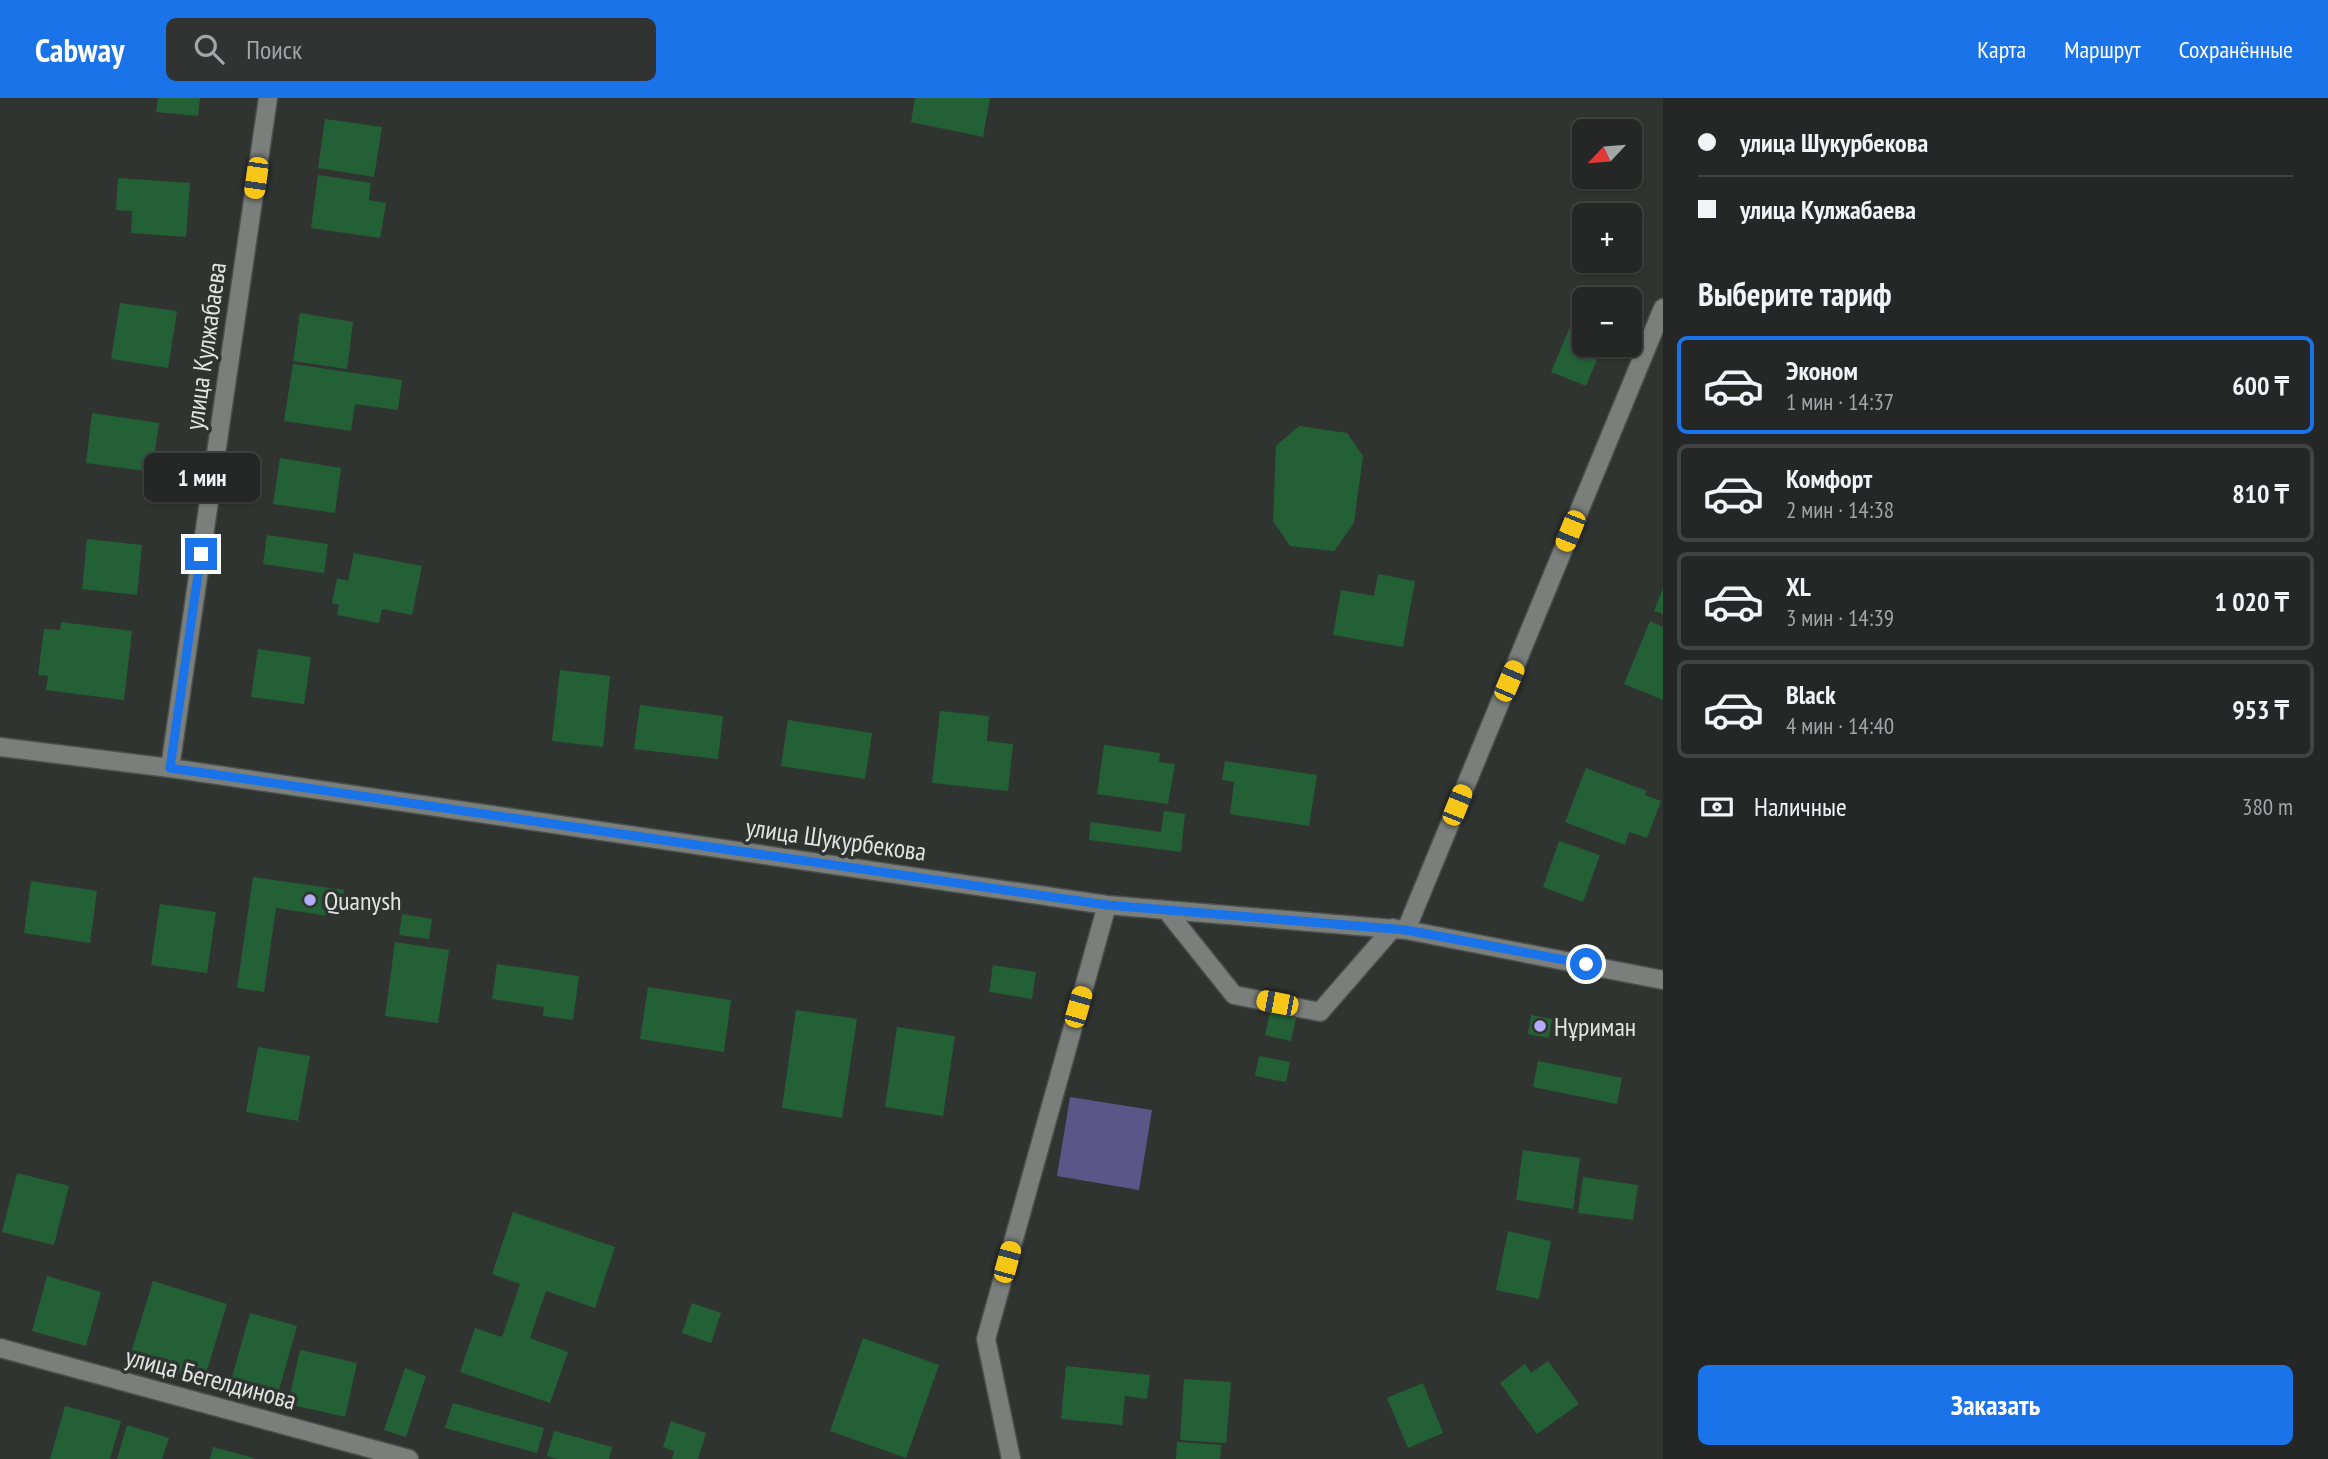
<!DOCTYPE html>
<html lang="ru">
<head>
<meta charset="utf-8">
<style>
  body { margin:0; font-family:"PT Sans Narrow",sans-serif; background:#303332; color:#f1f3f6; height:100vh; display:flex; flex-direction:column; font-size:26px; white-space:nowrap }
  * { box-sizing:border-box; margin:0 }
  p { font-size:23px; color:#a3a5a7 }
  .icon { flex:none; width:38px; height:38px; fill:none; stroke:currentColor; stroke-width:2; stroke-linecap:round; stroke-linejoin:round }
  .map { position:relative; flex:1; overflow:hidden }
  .details { display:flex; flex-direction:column; background:#242725; width:665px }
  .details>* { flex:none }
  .top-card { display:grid; align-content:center; height:154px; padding:0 35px; background:#242725 }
  .needle { width:46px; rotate:244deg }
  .tools { position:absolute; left:1572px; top:21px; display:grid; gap:14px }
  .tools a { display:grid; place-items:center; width:70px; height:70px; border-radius:10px; background:#242725; box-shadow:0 2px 5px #0004,0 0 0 2px #414442; font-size:35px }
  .end { position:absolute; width:32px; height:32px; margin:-16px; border:9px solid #1a73e8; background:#fff; box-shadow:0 0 0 4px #fff }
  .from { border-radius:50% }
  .bubble { position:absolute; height:49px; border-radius:10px; background:#242725; box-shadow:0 2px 5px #0004,0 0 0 2px #414442; font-size:23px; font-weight:800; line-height:49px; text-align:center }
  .car { position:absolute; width:21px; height:42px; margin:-21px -10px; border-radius:9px; box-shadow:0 0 5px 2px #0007; background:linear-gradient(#f5c518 24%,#345 0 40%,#f5c518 0 76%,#345 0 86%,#f5c518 0) }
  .top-card b { display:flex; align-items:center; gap:24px; height:66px; font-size:26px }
  .top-card b+b { border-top:2px solid #414442 }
  .top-card i { width:18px; height:18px; background:#f1f3f6 }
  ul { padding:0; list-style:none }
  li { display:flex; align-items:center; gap:21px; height:98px; margin:0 14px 10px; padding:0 21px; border:4px solid #414442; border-radius:10px }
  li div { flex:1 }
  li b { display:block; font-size:26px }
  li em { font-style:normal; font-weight:800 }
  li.selected { border-color:#1a73e8 }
  li>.icon { width:63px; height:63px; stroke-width:1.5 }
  h2 { padding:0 35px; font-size:32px; line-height:84px }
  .pay { display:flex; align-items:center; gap:18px; height:77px; padding:0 35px; font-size:26px }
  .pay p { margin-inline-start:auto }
  .button { display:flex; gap:14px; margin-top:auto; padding:14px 35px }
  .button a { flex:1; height:80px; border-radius:10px; background:#1a73e8; color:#fff; font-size:28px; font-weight:800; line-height:80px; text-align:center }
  header { display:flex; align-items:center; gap:42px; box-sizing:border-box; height:98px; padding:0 35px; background:#1a73e8; color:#fff }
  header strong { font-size:33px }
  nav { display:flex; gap:38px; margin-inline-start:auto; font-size:24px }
  .search { width:490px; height:63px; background:#303332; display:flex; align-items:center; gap:18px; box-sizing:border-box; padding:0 24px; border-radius:10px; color:#a3a5a7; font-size:26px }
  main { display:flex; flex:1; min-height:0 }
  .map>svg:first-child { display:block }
  .green { fill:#5a5687 }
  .building { fill:#236036 }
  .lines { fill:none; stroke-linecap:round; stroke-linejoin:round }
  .minor-casing { stroke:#4c504d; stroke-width:21 }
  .minor { stroke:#7b7f7b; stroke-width:18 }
  .route { stroke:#1a73e8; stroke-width:9 }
  .poi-dot { fill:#b3adf9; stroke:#303431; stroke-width:2.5 }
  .labels { text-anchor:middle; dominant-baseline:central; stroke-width:7; stroke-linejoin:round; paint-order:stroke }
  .street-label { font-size:26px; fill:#e1e4e2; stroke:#303431 }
  .poi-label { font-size:26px; fill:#e1e4e2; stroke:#303431; text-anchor:start }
</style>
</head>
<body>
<header>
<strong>Cabway</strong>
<div class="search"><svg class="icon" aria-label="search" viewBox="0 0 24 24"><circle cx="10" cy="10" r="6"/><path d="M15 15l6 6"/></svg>Поиск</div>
<nav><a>Карта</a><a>Маршрут</a><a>Сохранённые</a></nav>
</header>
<main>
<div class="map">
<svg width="1663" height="1361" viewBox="0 0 1663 1361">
  <rect width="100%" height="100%" fill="#303431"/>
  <path class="green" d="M1070 999 1152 1012 1139 1092 1057 1078Z"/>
  <path class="building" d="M158 0H200L198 18 156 14Z
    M915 0H990L983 39 911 24Z
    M325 21 382 29 374 79 318 70Z
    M318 77 371 85 369 102 386 105 380 140 311 130Z
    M118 80 190 85 186 139 131 135 132 113 116 112Z
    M120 205 177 213 168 270 111 261Z
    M300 215 353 224 347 271 293 263Z
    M1575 217 1584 220V247H1603L1586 288 1551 274Z
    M293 266 402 282 398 312 355 306 351 333 284 323Z
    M92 315 159 325 152 374 86 365Z
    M1299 328 1347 335 1363 358 1354 425 1334 453 1290 448 1273 423 1276 348Z
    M280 360 341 370 335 415 273 406Z
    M267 437 328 446 324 475 263 466Z
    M87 441 142 447 137 497 82 491Z
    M354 455 422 468 412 517 382 511 379 525 337 517 339 507 332 505 337 480 348 483Z
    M1378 476 1415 483 1403 549 1333 537 1341 492 1374 498Z
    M1663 490V516L1654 513Z
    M1650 523 1663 529V602L1624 586Z
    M61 524 132 533 124 602 46 592 48 578 38 577 44 531 60 532Z
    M258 551 311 559 304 606 251 599Z
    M560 572 610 578 603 649 552 643Z
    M640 607 723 618 718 661 634 651Z
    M940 613 989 618 987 643 1013 646 1008 693 932 685Z
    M788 622 872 635 865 681 781 668Z
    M1104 647 1160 655 1159 664 1175 666 1168 706 1097 696Z
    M1225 663 1317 677 1309 728 1230 716 1234 684 1222 682Z
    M1586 670 1647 693 1645 697 1661 703 1647 740 1629 734 1625 747 1565 724Z
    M1164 713 1185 716 1181 754 1089 742 1091 724 1161 734Z
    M1559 743 1600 757 1583 804 1543 789Z
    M253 779 344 792 341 820 276 810 264 894 237 890Z
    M31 783 97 793 90 845 24 835Z
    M160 806 216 814 207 875 151 867Z
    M402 816 432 821 429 841 399 837Z
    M395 844 449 852 438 925 385 918Z
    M497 866 579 878 573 922 543 918 544 909 492 901Z
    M993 867 1036 874 1032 901 989 894Z
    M648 889 731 902 724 954 640 941Z
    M1271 910 1297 916 1291 943 1265 937Z
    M796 912 857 921 842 1020 782 1010Z
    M1531 917 1552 921 1549 940 1528 936Z
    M897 929 955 938 943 1018 885 1009Z
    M258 949 310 958 298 1023 246 1014Z
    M1259 958 1290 964 1286 984 1255 978Z
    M1538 963 1622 980 1617 1006 1533 989Z
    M1523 1052 1580 1060 1573 1111 1516 1102Z
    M17 1075 69 1088 54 1147 2 1134Z
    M1583 1079 1638 1087 1633 1122 1578 1115Z
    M513 1114 615 1149 595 1210 546 1193 530 1240 568 1254 550 1305 460 1274 475 1230 502 1239 520 1186 492 1176Z
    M1508 1133 1551 1143 1539 1201 1496 1192Z
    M47 1178 101 1194 86 1248 32 1233Z
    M153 1183 227 1206 204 1282 130 1258Z
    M692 1205 721 1215 711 1245 682 1235Z
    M250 1215 297 1228 276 1303 229 1290Z
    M863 1240 939 1267 906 1360 830 1333Z
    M300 1252 357 1265 345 1319 288 1306Z
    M1548 1263 1579 1306 1537 1336 1500 1285 1525 1266 1531 1275Z
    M1066 1268 1150 1277 1147 1301 1125 1298 1122 1327 1061 1321Z
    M405 1270 426 1278 406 1339 384 1332Z
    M1184 1281 1231 1284 1226 1345 1180 1342Z
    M1423 1285 1443 1335 1408 1350 1387 1300Z
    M453 1305 544 1330 537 1355 445 1330Z
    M65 1308 121 1323 110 1361H50Z
    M671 1323 706 1335 698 1361H672L674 1353 663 1349Z
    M127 1327 169 1340 162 1361H117Z
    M554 1333 612 1349 609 1361H558L547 1358Z
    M1177 1344 1221 1347 1220 1361H1176Z
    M213 1349 254 1360 253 1361H210Z"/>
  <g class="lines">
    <g class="minor-casing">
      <path id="minor" d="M0 649 170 670 1107 807 1406 832 1663 882
        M170 670 268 0
        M1166 812 1234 897 1320 914 1393 830
        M1406 832 1663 210
        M0 1250 409 1361
        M1011 1361 986 1241 1107 807"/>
    </g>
    <use href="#minor" class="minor"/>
  </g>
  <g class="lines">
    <path class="route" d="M201 456 170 670 1107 807 1406 832 1586 866"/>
  </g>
  <g class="poi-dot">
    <circle cx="310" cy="802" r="7"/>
    <circle cx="1540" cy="928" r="7"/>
  </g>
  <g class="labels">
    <g class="street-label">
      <text transform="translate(205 248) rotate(-82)">улица Кулжабаева</text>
      <text transform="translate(836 741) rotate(8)">улица Шукурбекова</text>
      <text transform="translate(211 1280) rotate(15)">улица Бегелдинова</text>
    </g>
    <g class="poi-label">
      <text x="324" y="802">Quanysh</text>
      <text x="1554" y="928">Нұриман</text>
    </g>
  </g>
</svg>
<div class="tools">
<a><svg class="needle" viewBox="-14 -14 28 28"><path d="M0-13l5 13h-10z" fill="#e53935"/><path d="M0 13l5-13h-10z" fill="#a3a5a7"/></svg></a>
<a>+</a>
<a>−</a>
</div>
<i class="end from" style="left:1586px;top:866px"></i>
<i class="end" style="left:201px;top:456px"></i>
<div class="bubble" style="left:144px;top:355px;width:116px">1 мин</div>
<i class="car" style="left:256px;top:80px;rotate:188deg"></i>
<i class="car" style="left:1570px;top:433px;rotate:202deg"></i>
<i class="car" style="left:1509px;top:583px;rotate:23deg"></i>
<i class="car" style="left:1457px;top:707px;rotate:22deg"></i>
<i class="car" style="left:1277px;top:905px;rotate:281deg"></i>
<i class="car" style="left:1078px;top:909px;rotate:16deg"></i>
<i class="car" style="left:1007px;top:1164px;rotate:15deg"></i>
</div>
<section class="details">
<div class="top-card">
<b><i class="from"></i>улица Шукурбекова</b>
<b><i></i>улица Кулжабаева</b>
</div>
<h2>Выберите тариф</h2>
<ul>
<li class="selected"><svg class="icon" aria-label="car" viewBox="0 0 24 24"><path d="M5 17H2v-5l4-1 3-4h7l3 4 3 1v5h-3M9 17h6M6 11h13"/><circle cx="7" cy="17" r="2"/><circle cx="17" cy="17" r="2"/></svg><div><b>Эконом</b><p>1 мин · 14:37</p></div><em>600 ₸</em></li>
<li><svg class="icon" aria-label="car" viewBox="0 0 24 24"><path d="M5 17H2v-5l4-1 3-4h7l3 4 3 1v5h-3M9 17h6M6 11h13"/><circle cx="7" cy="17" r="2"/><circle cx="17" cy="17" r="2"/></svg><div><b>Комфорт</b><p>2 мин · 14:38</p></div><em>810 ₸</em></li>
<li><svg class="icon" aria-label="car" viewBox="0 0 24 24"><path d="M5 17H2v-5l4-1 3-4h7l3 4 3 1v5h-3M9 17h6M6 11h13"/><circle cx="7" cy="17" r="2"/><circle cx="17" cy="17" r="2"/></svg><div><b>XL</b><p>3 мин · 14:39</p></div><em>1 020 ₸</em></li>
<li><svg class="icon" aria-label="car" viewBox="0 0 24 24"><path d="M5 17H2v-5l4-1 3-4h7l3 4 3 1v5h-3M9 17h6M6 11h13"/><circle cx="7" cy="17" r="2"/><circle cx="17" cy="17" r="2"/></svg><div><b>Black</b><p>4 мин · 14:40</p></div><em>953 ₸</em></li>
</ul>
<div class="pay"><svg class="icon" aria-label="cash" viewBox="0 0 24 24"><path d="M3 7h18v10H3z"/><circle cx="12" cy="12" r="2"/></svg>Наличные<p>380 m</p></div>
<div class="button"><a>Заказать</a></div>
</section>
</main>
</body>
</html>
